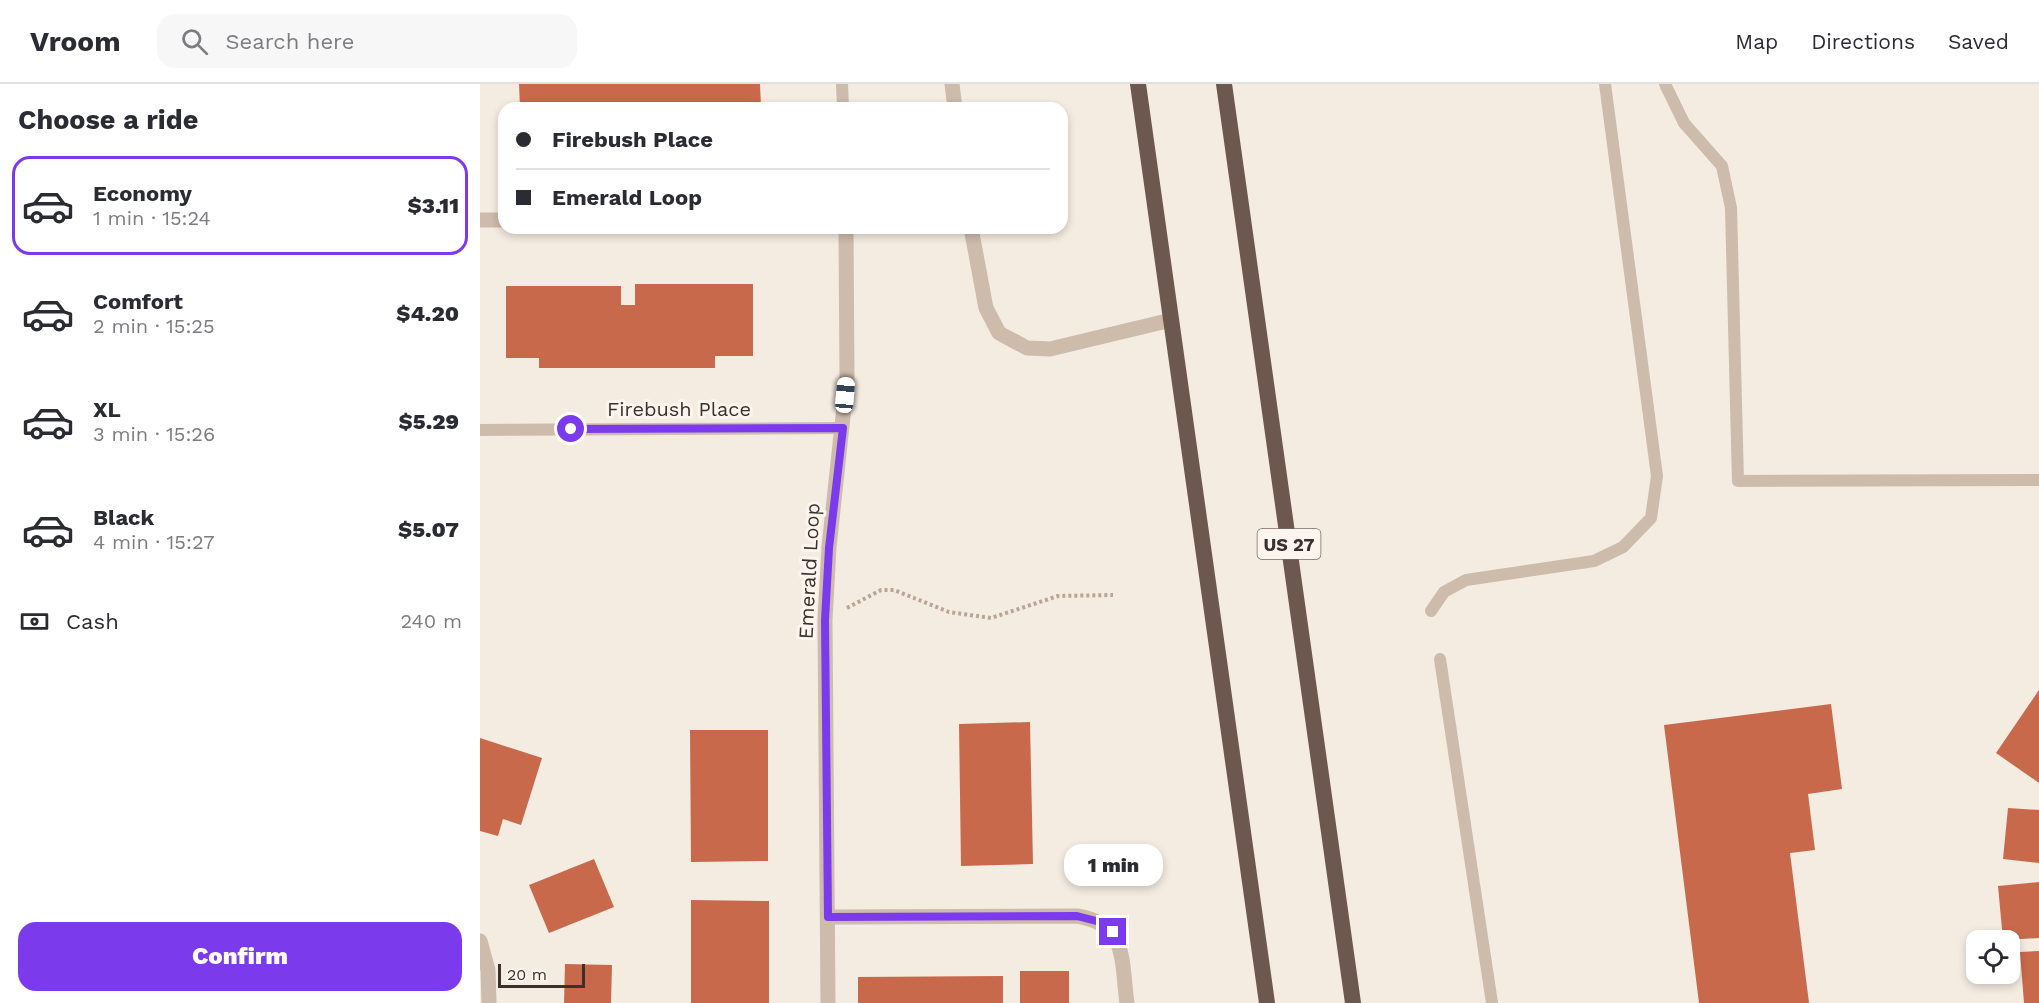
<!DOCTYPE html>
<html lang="en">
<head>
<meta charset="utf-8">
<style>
  body { margin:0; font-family:"Work Sans",sans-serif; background:#f7f7f7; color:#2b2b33; height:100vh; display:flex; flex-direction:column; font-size:22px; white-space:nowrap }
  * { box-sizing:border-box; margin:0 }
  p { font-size:20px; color:#7c7c81 }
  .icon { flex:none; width:33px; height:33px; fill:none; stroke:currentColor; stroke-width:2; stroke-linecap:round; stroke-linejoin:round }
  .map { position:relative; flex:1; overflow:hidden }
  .panel { display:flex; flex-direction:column; background:#fff; width:480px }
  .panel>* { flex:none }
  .banner { position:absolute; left:18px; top:18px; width:570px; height:132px; border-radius:18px; box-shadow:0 3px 9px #0003; display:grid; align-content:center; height:132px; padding:0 18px; background:#fff }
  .controls { position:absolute; left:1486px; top:846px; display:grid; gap:12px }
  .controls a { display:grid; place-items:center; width:54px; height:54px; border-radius:12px; background:#fff; box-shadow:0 3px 9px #0003; font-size:30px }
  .scale { position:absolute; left:18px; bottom:15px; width:87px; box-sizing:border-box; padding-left:6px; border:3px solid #3b302b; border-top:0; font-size:16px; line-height:21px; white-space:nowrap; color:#3b302b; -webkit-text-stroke:4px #fbf5ee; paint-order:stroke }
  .end { position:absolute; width:27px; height:27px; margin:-14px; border:8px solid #7c3aed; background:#fff; box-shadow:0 0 0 3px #fff }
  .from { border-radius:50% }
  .bubble { position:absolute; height:42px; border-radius:18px; background:#fff; box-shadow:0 3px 9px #0003; font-size:20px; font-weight:800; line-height:42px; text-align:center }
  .car { position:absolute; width:18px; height:36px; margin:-18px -9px; border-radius:8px; box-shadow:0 0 4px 2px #0007; background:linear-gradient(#fff 24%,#345 0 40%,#fff 0 76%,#345 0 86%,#fff 0) }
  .banner b { display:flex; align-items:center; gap:21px; height:57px; font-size:22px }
  .banner b+b { border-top:2px solid #e1e1e2 }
  .banner i { width:15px; height:15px; background:#2b2b33 }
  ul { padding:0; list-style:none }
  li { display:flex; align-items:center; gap:18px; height:99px; margin:0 12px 9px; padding:0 6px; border:3px solid transparent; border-radius:18px }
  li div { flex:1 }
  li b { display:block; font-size:22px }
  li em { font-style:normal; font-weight:800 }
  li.active { border-color:#7c3aed }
  li>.icon { width:54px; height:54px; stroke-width:1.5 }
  h2 { padding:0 18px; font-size:27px; line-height:72px }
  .pay { display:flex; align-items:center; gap:15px; height:66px; padding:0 18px; font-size:22px }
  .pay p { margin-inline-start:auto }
  .action { display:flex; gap:12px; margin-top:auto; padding:12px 18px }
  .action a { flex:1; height:69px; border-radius:18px; background:#7c3aed; color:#fff; font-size:24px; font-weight:800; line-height:69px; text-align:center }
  header { display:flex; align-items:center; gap:36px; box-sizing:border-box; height:84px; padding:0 30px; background:#fff; border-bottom:2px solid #e1e1e2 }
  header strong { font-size:28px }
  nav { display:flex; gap:33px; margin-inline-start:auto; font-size:21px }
  .search { width:420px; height:54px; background:#f7f7f7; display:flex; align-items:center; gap:15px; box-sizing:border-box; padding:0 21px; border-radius:18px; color:#7c7c81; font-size:22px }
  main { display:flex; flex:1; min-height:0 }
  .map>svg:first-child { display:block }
  .building { fill:#c8694b }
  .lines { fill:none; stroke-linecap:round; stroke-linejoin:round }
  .path { stroke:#b9a596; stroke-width:4; stroke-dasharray:3 3; stroke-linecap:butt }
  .service { stroke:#cdbbac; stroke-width:12 }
  .minor { stroke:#cdbbac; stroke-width:15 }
  .trunk { stroke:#6c584f; stroke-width:16 }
  .route { stroke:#7c3aed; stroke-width:8 }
  .labels { text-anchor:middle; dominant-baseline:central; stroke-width:6; stroke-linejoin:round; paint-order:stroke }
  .shield { fill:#fbf5ee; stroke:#756b66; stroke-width:1.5 }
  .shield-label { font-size:18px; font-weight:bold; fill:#3b302b }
  .street-label { font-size:20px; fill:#3b302b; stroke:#fbf5ee }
</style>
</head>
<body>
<header>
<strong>Vroom</strong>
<div class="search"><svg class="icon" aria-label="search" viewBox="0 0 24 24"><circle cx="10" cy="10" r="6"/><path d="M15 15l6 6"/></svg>Search here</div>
<nav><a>Map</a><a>Directions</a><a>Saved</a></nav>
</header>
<main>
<section class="panel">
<h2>Choose a ride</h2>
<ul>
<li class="active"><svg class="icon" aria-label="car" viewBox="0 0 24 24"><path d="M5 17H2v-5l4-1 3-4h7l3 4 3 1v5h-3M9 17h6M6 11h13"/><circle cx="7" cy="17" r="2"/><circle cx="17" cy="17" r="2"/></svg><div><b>Economy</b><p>1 min · 15:24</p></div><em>$3.11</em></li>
<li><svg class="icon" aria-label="car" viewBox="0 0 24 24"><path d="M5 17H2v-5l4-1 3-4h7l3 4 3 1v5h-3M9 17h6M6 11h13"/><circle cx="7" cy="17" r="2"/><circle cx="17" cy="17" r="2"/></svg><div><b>Comfort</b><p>2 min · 15:25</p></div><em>$4.20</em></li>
<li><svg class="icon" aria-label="car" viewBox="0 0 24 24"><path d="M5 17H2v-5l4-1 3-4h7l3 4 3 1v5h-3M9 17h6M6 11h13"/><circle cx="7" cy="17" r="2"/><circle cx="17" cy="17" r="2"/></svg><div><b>XL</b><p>3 min · 15:26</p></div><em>$5.29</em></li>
<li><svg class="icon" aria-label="car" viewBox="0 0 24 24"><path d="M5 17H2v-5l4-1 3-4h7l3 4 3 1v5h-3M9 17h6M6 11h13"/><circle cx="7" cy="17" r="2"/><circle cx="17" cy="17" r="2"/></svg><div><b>Black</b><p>4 min · 15:27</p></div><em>$5.07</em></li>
</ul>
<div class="pay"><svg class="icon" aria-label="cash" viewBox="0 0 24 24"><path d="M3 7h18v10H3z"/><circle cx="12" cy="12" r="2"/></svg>Cash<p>240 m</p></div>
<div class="action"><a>Confirm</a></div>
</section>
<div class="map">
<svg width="1559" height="919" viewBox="0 0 1559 919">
  <rect width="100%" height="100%" fill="#f4ebe1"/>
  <path class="building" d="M39 0H280L281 23 40 24Z
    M155 200H273V272H235V284H59V274H26V202H141V221H155Z
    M1559 606V699L1516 669Z
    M1351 620 1362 705 1328 710 1335 766 1310 769 1329 919H1219L1184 641Z
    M550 638 553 780 481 782 479 640Z
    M210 646H288V777L211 778Z
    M0 654 62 674 41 741 23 735 18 752 0 747Z
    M1528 724 1559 726V779L1523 775Z
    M114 775 134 823 69 849 49 801Z
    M1559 798V854L1523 856 1518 802Z
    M211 816 289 817V919H211Z
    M1559 867V919H1544L1540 868Z
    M85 880 132 881 131 919H84Z
    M540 887H589V919H540Z
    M523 892V919H378V893Z"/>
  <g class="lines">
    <path class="path" d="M367 524 401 506H414L469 528 511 534 578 512 633 511"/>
    <path class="service" d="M362 0 363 24
      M1185 0 1204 39 1242 82 1251 124 1258 397 1559 396
      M0 346 363 344
      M951 527 964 508 986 496 1114 477 1143 463 1171 434 1177 392 1125 0
      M960 575 1012 919"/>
    <path class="minor" d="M472 0 475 24
      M0 136H24
      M491 144 506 224 519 249 547 264 570 265 691 236
      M348 833 597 832C648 840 641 877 647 919
      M0 857 8 886 9 919
      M348 919 345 536 349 463 367 295 366 144"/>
    <path class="trunk" d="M658 0 787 919
      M744 0 873 919"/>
  </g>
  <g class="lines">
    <path class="route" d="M91 345 363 344 349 464 345 536 348 833 597 832 624 839 633 848"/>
  </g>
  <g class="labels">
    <rect class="shield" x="777.5" y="445" width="63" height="30" rx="4.5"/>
    <g class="shield-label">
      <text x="809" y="460">US 27</text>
    </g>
    <g class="street-label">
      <text x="199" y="325">Firebush Place</text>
      <text transform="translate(329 487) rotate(-87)">Emerald Loop</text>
    </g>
  </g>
</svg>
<div class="controls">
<a><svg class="icon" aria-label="locate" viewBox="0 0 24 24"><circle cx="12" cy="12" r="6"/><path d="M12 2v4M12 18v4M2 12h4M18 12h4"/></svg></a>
</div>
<div class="scale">20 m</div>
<i class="end from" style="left:91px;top:345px"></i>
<i class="end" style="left:633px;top:848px"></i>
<div class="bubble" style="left:584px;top:760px;width:99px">1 min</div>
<i class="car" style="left:365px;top:311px;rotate:5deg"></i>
<div class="banner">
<b><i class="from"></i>Firebush Place</b>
<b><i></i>Emerald Loop</b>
</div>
</div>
</main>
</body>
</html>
